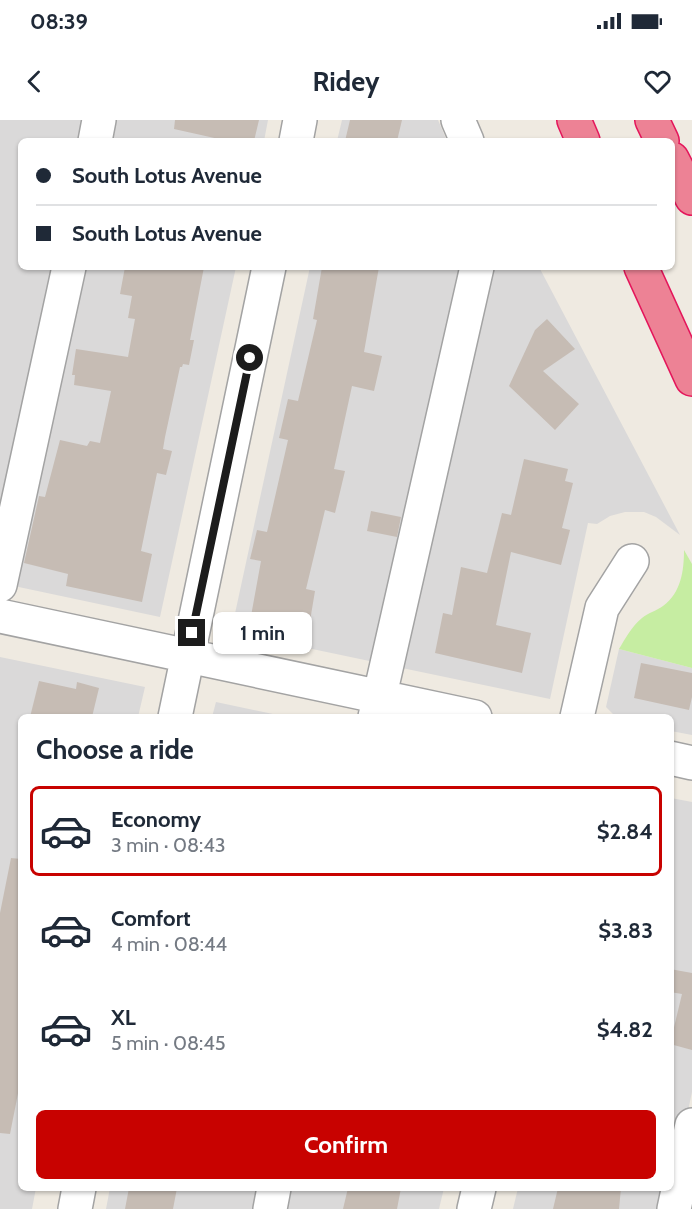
<!DOCTYPE html>
<html lang="en">
<head>
<meta charset="utf-8">
<style>
  body { margin:0; font-family:Cabin,sans-serif; background:#f6f6f7; color:#1f2937; height:100vh; display:flex; flex-direction:column; font-size:22px; white-space:nowrap }
  * { box-sizing:border-box; margin:0 }
  p { font-size:20px; color:#747a83 }
  .icon { flex:none; width:33px; height:33px; fill:none; stroke:currentColor; stroke-width:2; stroke-linecap:round; stroke-linejoin:round }
  .map { position:relative; flex:1; overflow:hidden }
  .sheet { position:absolute; left:18px; top:594px; width:656px; height:477px; display:flex; flex-direction:column; background:#fff; border-radius:9px; box-shadow:0 2px 4px #0004 }
  .sheet>* { flex:none }
  .banner { position:absolute; left:18px; top:18px; width:657px; height:132px; border-radius:9px; box-shadow:0 2px 4px #0004; display:grid; align-content:center; height:132px; padding:0 18px; background:#fff }
  .end { position:absolute; width:27px; height:27px; margin:-14px; border:8px solid #1c1c1c; background:#fff; box-shadow:0 0 0 3px #fff }
  .from { border-radius:50% }
  .bubble { position:absolute; height:42px; border-radius:9px; background:#fff; box-shadow:0 2px 4px #0004; font-size:20px; font-weight:700; line-height:42px; text-align:center }
  .banner b { display:flex; align-items:center; gap:21px; height:57px; font-size:22px }
  .banner b+b { border-top:2px solid #e0e1e3 }
  .banner i { width:15px; height:15px; background:#1f2937 }
  ul { padding:0; list-style:none }
  li { display:flex; align-items:center; gap:18px; height:90px; margin:0 12px 9px; padding:0 6px; border:3px solid transparent; border-radius:9px }
  li div { flex:1 }
  li b { display:block; font-size:22px }
  li em { font-style:normal; font-weight:700 }
  li.active { border-color:#c80200 }
  li>.icon { width:54px; height:54px; stroke-width:1.5 }
  h2 { padding:0 18px; font-size:27px; line-height:72px }
  .cta { display:flex; gap:12px; margin-top:auto; padding:12px 18px }
  .cta a { flex:1; height:69px; border-radius:9px; background:#c80200; color:#fff; font-size:24px; font-weight:700; line-height:69px; text-align:center }
  .status { display:flex; justify-content:space-between; align-items:center; height:42px; padding:0 30px; background:#fff; direction:ltr }
  .status svg { height:16px; fill:currentColor }
  header { display:flex; justify-content:space-between; align-items:center; height:78px; padding:0 18px; background:#fff; font-size:27px; font-weight:700 }
  .map>svg:first-child { display:block }
  .residential { fill:#dad9d9 }
  .grass { fill:#c6eda2 }
  .building { fill:#c6bcb4 }
  .lines { fill:none; stroke-linecap:round; stroke-linejoin:round }
  .minor-casing { stroke:#a3a3a3; stroke-width:36 }
  .highway-casing { stroke:#e4165b; stroke-width:36 }
  .minor { stroke:#fff; stroke-width:33 }
  .highway { stroke:#ed8295; stroke-width:33 }
  .route { stroke:#1c1c1c; stroke-width:8 }
</style>
</head>
<body>
<div class="status"><b>08:39</b><svg viewBox="0 0 49 12"><path d="M0 12V9h3v3zM5 12V6h3v6zM10 12V3h3v9zM15 12V0h3v12zM26 1h20v11H26zM47 4h2v5h-2z"/></svg></div>
<header><svg class="icon" aria-label="back" viewBox="0 0 24 24"><path d="M15 5l-7 7 7 7"/></svg>Ridey<svg class="icon" aria-label="heart" viewBox="0 0 24 24"><path d="M12 20l-8-8c-3-5 5-10 8-4 3-6 11-1 8 4z"/></svg></header>
<div class="map">
<svg width="692" height="1089" viewBox="0 0 692 1089">
  <rect width="100%" height="100%" fill="#efeae1"/>
  <path class="residential" d="M0 0H90L86 21H21V147H59L0 417Z
    M115 0H268L264 21H110Z
    M342 0H438L447 21H337Z
    M83 147H236L160 497 14 466Z
    M310 147H464L379 543 231 512Z
    M489 147H539L680 415 656 397 644 392H625L610 396 597 404 588 403 550 579 402 548Z
    M619 529 692 548V615L671 611 670 597H616L606 587Z
    M0 537 145 567 138 597H21V1068H36L32 1089H0Z
    M216 582 287 597H212Z
    M671 678 692 682V972L667 1089H513L518 1068H670Z
    M110 1068H265L260 1089H106Z
    M289 1068H444L439 1089H285Z"/>
  <path class="grass" d="M684 430 692 444V548L619 529C625 519 632 506 642 498 648 493 656 491 663 486 681 473 684 451 684 430Z"/>
  <path class="building" d="M175 0H259L254 21H228L174 9Z
    M350 0H402L397 21H345Z
    M125 147H204L190 220H194L189 245 183 244 182 247H180L165 317 163 329 172 331 166 355 157 353 141 431 152 434 142 482 66 466 68 454 24 443 39 376 45 377 60 320 87 326 90 321 100 323 111 271 74 265 75 255H72L76 229 128 237 135 199 128 198 132 176 120 174Z
    M322 147H379L364 232 382 236 374 271 352 266 334 349 345 351 335 393 325 390 306 469 315 471 308 513 269 505 270 500 251 496 261 441 250 439 257 410 267 412 288 320 279 318 288 279 298 281 317 200 313 199Z
    M547 199 575 229 543 251 579 284 555 310 509 266 535 210Z
    M524 339 568 349 565 361 573 363 562 408 570 410 561 445 511 432 496 505 531 513 522 553 435 533 443 493 452 495 461 447 487 453 502 393 511 395Z
    M371 391 401 397 397 417 367 411Z
    M641 543 692 553V577L689 590 634 578Z
    M39 561 76 569 77 562 99 568 92 597H30Z
    M11 738 21 739V958L10 1014 0 1013V793Z
    M670 849 692 853V930L670 924 682 874 670 872Z
    M129 1068H177L173 1089H125Z
    M348 1068H401L397 1089H343Z
    M558 1068H621L619 1089H553Z"/>
  <g class="lines">
    <g class="minor-casing">
      <path id="minor" d="M458 0 467 21
        M95 21 99 0
        M296 21 300 0
        M0 465 69 147
        M0 496 475 597
        M175 597 269 147
        M375 597 477 147
        M577 597 602 488 632 441
        M670 638 692 643
        M75 1089 79 1068
        M270 1089 274 1068
        M474 1089 479 1068
        M674 1089 692 1005"/>
    </g>
    <g class="highway-casing">
      <path id="highway" d="M574 0 583 21
        M652 0 662 21
        M672 39 692 78
        M641 147 692 259"/>
    </g>
    <use href="#minor" class="minor"/>
    <use href="#highway" class="highway"/>
  </g>
  <g class="lines">
    <path class="route" d="M192 513 250 238"/>
  </g>
</svg>
<i class="end from" style="left:250px;top:238px"></i>
<i class="end" style="left:192px;top:513px"></i>
<div class="bubble" style="left:213px;top:492px;width:99px">1 min</div>
<div class="banner">
<b><i class="from"></i>South Lotus Avenue</b>
<b><i></i>South Lotus Avenue</b>
</div>
<section class="sheet">
<h2>Choose a ride</h2>
<ul>
<li class="active"><svg class="icon" aria-label="car" viewBox="0 0 24 24"><path d="M5 17H2v-5l4-1 3-4h7l3 4 3 1v5h-3M9 17h6M6 11h13"/><circle cx="7" cy="17" r="2"/><circle cx="17" cy="17" r="2"/></svg><div><b>Economy</b><p>3 min · 08:43</p></div><em>$2.84</em></li>
<li><svg class="icon" aria-label="car" viewBox="0 0 24 24"><path d="M5 17H2v-5l4-1 3-4h7l3 4 3 1v5h-3M9 17h6M6 11h13"/><circle cx="7" cy="17" r="2"/><circle cx="17" cy="17" r="2"/></svg><div><b>Comfort</b><p>4 min · 08:44</p></div><em>$3.83</em></li>
<li><svg class="icon" aria-label="car" viewBox="0 0 24 24"><path d="M5 17H2v-5l4-1 3-4h7l3 4 3 1v5h-3M9 17h6M6 11h13"/><circle cx="7" cy="17" r="2"/><circle cx="17" cy="17" r="2"/></svg><div><b>XL</b><p>5 min · 08:45</p></div><em>$4.82</em></li>
</ul>
<div class="cta"><a>Confirm</a></div>
</section>
</div>
</body>
</html>
